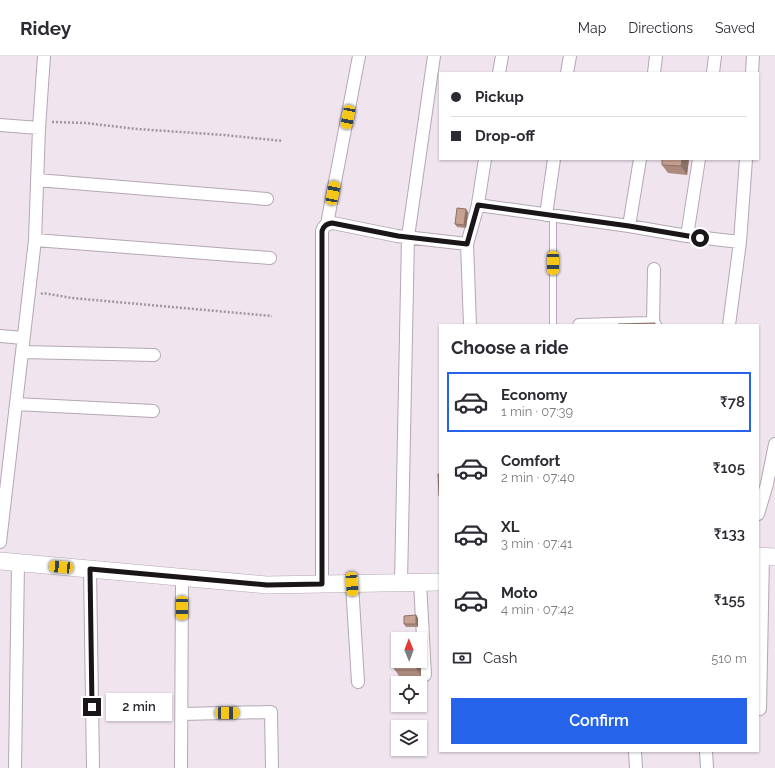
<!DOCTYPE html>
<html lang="en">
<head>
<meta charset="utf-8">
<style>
  body { margin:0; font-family:Raleway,sans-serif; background:#f7f7f7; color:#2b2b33; height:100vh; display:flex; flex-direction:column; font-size:15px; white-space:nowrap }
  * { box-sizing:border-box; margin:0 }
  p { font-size:13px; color:#7c7c81 }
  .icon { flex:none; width:22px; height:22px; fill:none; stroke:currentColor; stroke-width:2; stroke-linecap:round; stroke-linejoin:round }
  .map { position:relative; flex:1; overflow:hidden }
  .drawer { position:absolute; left:439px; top:268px; width:320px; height:428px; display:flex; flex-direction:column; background:#fff; border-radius:0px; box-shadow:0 1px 3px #0004 }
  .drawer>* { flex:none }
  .top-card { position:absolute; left:439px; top:16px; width:320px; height:88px; border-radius:0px; box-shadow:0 1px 3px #0004; display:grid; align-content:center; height:88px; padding:0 12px; background:#fff }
  .needle { width:26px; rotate:359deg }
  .buttons { position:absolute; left:391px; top:576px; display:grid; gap:8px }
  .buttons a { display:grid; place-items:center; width:36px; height:36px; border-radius:0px; background:#fff; box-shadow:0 1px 3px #0004; font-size:20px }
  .end { position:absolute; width:18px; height:18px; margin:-9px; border:5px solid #191518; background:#fff; box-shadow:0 0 0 2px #fff }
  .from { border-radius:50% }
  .bubble { position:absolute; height:28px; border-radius:0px; background:#fff; box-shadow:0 1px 3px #0004; font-size:13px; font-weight:600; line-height:28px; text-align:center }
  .car { position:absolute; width:12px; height:24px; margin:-12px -6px; border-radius:5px; box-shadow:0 0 3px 1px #0007; background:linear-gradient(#f5c518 24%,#345 0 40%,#f5c518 0 76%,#345 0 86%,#f5c518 0) }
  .top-card b { display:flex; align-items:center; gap:14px; height:38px; font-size:15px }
  .top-card b+b { border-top:1px solid #e1e1e2 }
  .top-card i { width:10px; height:10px; background:#2b2b33 }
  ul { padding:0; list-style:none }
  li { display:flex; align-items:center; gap:12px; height:60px; margin:0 8px 6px; padding:0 4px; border:2px solid transparent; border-radius:0px }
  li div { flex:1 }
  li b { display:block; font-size:15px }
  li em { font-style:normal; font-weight:600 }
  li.active { border-color:#2563eb }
  li>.icon { width:36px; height:36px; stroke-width:1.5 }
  h2 { padding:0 12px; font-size:18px; line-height:48px }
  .pay { display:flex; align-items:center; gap:10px; height:44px; padding:0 12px; font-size:15px }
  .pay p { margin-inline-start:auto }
  .cta { display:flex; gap:8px; margin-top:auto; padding:8px 12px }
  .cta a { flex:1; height:46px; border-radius:0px; background:#2563eb; color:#fff; font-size:16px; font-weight:600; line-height:46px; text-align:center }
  header { display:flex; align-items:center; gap:24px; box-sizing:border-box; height:56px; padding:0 20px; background:#fff; border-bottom:1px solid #e1e1e2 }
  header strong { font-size:19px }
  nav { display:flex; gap:22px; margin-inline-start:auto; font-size:14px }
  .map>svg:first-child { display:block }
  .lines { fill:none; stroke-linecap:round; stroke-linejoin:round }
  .lane-casing { stroke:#b3a8b3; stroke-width:8 }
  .street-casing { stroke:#b3a8b3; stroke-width:14 }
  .secondary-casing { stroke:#b3a8b3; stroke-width:18 }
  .path { stroke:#a0979f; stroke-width:2.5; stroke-dasharray:2 2; stroke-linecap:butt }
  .lane { stroke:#fff; stroke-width:6 }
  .street { stroke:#fff; stroke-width:12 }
  .secondary { stroke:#fff; stroke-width:17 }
  .wall { fill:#ac8a7e }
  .shaded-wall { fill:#8c7166 }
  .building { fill:#c8a192; stroke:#8c7166 }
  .route { stroke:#191518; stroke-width:5 }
</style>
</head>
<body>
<header>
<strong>Ridey</strong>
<nav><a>Map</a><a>Directions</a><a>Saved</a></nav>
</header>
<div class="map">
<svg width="775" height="712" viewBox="0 0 775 712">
  <rect width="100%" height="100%" fill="#f0e4ef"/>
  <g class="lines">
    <g class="lane-casing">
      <path id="lane" d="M553 269V160"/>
    </g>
    <g class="street-casing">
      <path id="street" d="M499 17 502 0
        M567 17 570 0
        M654 17 656 0
        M713 17 715 0
        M752 17 753 0
        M0 69 39 72
        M37 124 267 143
        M477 154 485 103
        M546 159 554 103
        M327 168 359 0
        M629 170 640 103
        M687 180 699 103
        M35 184 270 202
        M653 268 654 213
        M470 269 467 188 478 149 629 170 687 180 740 186
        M579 269 649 267 655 269
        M729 269 740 186 746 103
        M0 280 23 282
        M22 296 154 299
        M16 348 153 355
        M758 458 767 428 775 388
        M0 486 35 184 39 72 44 0
        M90 513 93 712
        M420 526 425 619
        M401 527 408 181 434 0
        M322 528V175C324 169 327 168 333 167L397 180 467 188
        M352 528 358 626
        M760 653 763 500
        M182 658 271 656 272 712
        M635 695 636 712
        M706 695 707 712
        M15 712 18 507
        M181 712 182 522"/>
    </g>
    <g class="secondary-casing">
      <path id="secondary" d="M758 500 775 501
        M0 505 267 529 440 526"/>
    </g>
    <path class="path" d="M52 66 85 67 137 73 224 79 283 85
      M41 238 43 237 72 242 272 260"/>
    <use href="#lane" class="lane"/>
    <use href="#street" class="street"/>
    <use href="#secondary" class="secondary"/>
  </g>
  <path class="wall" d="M662 103H689L687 119 668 117 662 109Z
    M468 156 466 172 457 171 455 168Z
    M416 559 418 562V571H406L404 568Z
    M420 600 421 601V620H399L395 614 420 605Z"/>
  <path class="shaded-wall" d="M682 103H689L687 119 681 110Z
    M466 153 468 156 466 172 464 169Z
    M416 559 418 562V571L416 568Z
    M420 600 421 601V620L417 614V605H420Z"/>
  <path class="building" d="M662 103H682L681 110 662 109Z
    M457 152 466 153 464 169 455 168Z
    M655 267V269H618V268Z
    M438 418H440V440H439Z
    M416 559V568H404V560Z
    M394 595H398V605H417V614H395Z"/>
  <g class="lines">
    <path class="route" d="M92 651 90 513 267 529 322 528V175C324 169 327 168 332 167L398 180 467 188 478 149 629 170 700 182"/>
  </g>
</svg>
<div class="buttons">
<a><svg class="needle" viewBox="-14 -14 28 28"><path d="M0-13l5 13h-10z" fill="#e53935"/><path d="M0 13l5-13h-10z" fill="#7c7c81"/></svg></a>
<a><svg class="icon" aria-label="locate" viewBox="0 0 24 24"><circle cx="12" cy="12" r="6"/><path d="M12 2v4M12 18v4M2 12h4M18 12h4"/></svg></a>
<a><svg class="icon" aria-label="layers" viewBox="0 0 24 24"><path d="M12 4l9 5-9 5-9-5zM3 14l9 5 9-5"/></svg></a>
</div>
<i class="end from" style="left:700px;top:182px"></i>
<i class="end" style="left:92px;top:651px"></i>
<div class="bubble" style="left:106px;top:637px;width:66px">2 min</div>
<i class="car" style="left:348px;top:61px;rotate:191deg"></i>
<i class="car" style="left:333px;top:137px;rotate:11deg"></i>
<i class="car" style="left:553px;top:207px;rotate:180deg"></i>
<i class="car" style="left:61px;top:511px;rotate:275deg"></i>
<i class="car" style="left:352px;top:528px;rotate:176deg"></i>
<i class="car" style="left:182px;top:552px;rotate:180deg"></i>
<i class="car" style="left:227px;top:657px;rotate:89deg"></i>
<div class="top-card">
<b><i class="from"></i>Pickup</b>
<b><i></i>Drop-off</b>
</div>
<section class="drawer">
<h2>Choose a ride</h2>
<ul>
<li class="active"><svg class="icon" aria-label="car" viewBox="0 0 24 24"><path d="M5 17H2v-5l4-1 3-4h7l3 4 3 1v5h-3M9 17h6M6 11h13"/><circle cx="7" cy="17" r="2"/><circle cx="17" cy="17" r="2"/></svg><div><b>Economy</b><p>1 min · 07:39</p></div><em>₹78</em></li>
<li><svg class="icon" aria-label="car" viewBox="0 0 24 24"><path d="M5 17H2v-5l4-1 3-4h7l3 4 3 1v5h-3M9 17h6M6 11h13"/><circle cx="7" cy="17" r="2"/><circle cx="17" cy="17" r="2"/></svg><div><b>Comfort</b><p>2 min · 07:40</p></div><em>₹105</em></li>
<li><svg class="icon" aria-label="car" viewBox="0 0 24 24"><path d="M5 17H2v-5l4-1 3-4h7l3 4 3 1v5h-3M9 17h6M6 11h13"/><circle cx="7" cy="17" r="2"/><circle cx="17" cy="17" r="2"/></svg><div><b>XL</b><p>3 min · 07:41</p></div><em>₹133</em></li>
<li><svg class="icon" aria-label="car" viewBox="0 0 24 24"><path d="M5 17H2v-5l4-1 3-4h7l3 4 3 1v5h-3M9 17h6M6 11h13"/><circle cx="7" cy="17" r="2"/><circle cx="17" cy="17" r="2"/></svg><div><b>Moto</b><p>4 min · 07:42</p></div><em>₹155</em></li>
</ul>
<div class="pay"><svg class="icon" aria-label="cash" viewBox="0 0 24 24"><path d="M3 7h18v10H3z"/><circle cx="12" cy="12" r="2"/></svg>Cash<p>510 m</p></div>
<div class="cta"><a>Confirm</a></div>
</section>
</div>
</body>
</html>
